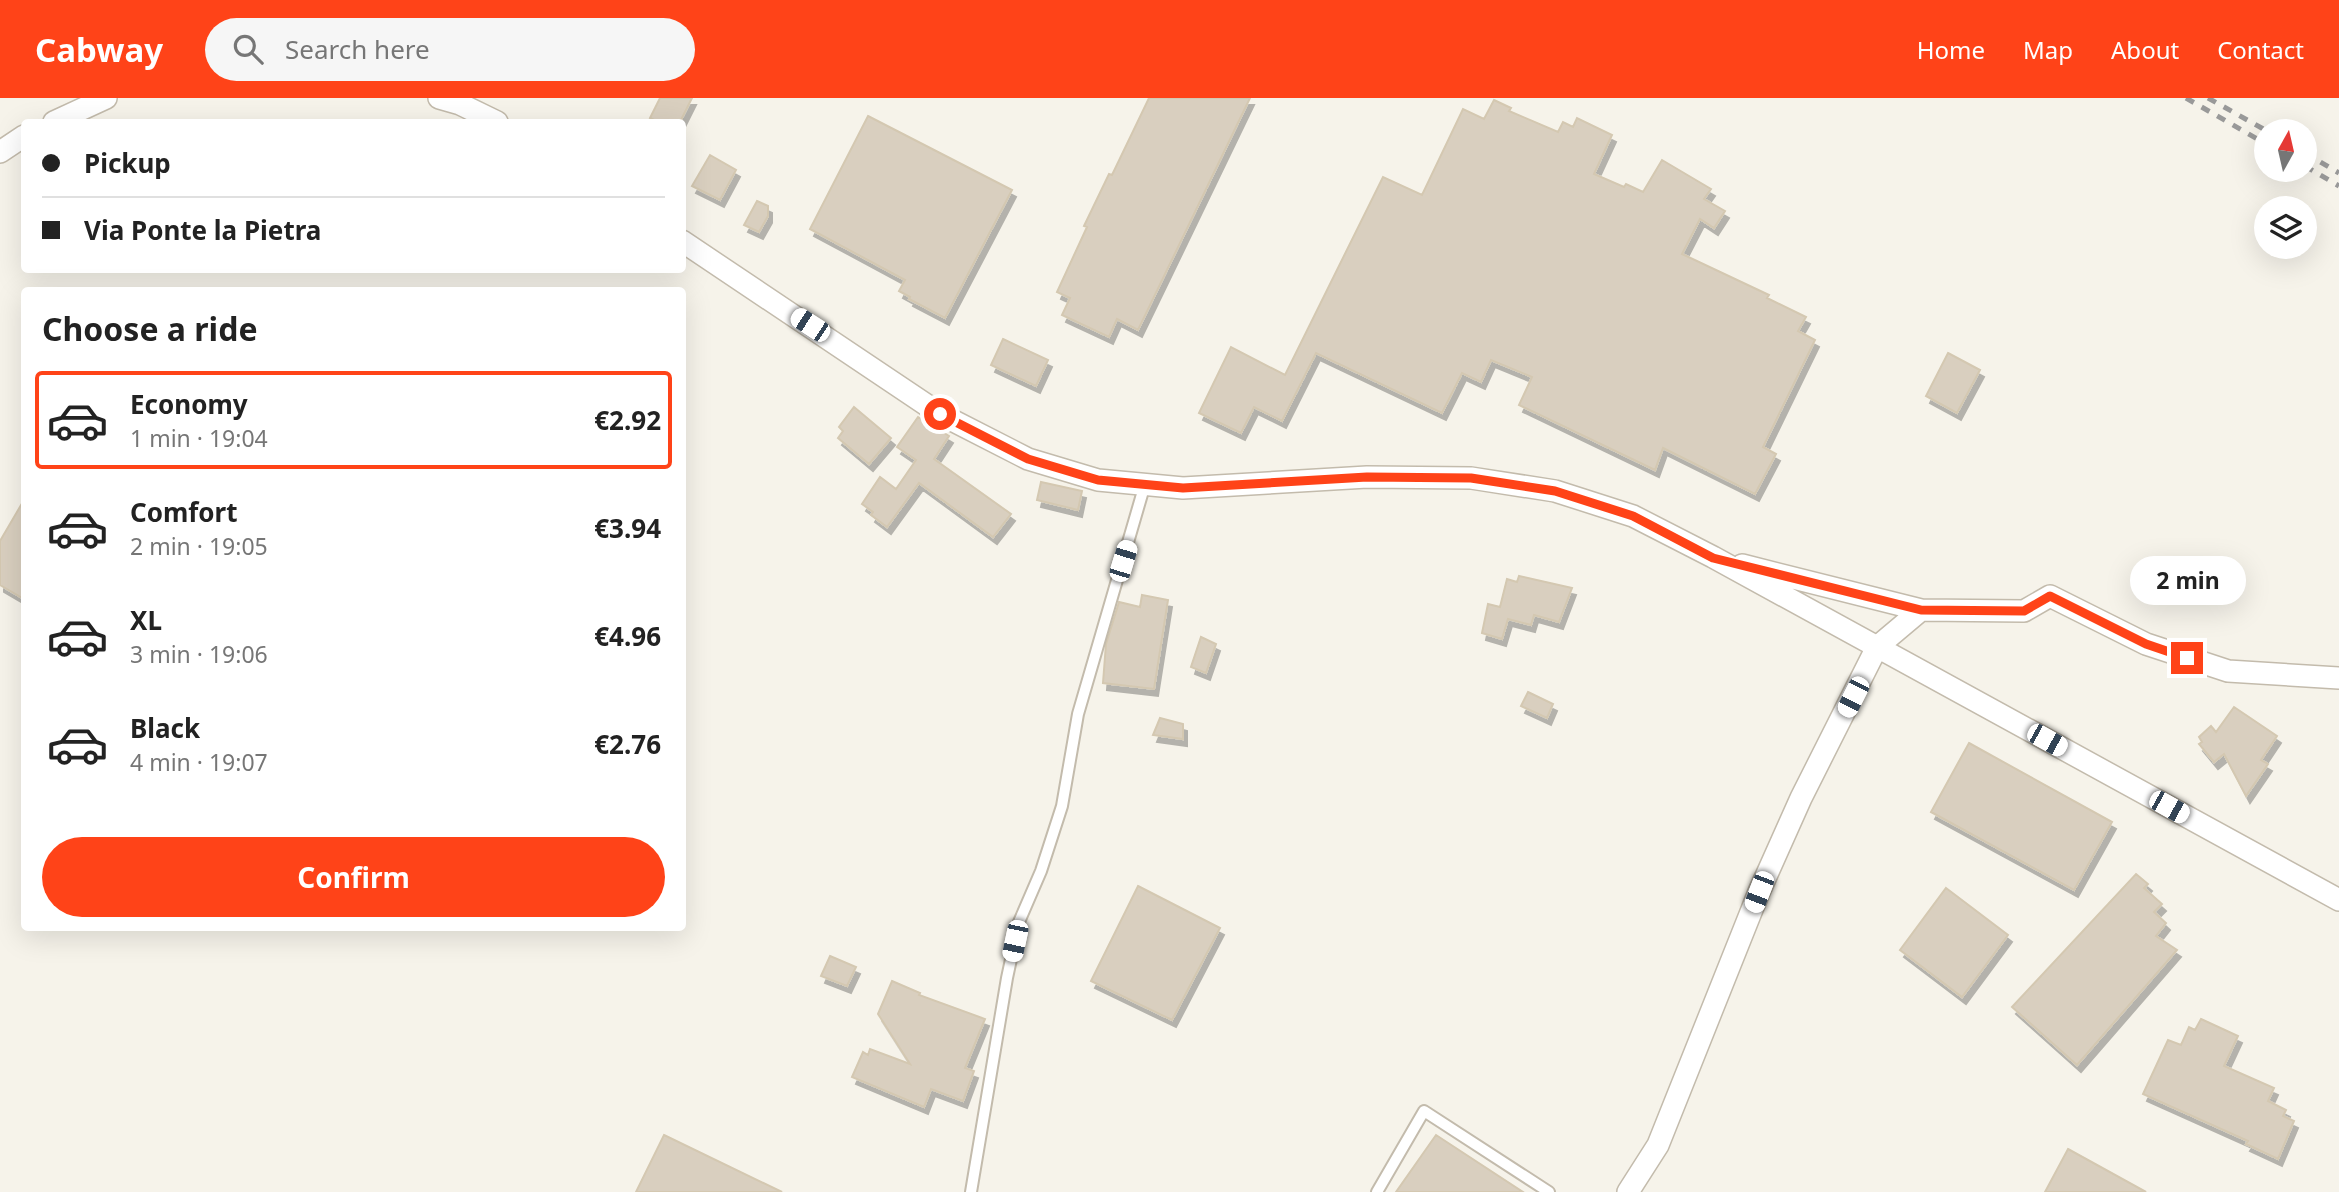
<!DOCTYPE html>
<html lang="en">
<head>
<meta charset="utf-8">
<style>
  body { margin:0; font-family:"Noto Sans",sans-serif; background:#f6f6f6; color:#222; height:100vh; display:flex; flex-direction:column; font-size:26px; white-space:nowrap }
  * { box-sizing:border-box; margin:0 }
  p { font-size:23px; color:#767676 }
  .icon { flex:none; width:38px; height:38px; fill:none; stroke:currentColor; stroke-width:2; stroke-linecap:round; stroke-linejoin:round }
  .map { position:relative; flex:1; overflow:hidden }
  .drawer { position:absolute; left:21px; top:189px; width:665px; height:644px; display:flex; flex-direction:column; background:#fff; border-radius:7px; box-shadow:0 7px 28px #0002 }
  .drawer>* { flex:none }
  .hud { position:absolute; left:21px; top:21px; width:665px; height:154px; border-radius:7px; box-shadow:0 7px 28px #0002; display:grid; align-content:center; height:154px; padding:0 21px; background:#fff }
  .needle { width:46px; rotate:8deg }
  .controls { position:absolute; left:2254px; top:21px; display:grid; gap:14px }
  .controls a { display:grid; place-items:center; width:63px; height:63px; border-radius:50%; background:#fff; box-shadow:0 7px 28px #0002; font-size:35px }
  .end { position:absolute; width:32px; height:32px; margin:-16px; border:9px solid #ff4318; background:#fff; box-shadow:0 0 0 4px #fff }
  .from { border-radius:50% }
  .bubble { position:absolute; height:49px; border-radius:24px; background:#fff; box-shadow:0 7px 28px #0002; font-size:23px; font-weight:700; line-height:49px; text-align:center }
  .car { position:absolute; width:21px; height:42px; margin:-21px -10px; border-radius:9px; box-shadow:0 0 5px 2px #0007; background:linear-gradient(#fff 24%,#345 0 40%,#fff 0 76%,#345 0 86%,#fff 0) }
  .hud b { display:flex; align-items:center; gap:24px; height:66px; font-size:26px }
  .hud b+b { border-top:2px solid #e0e0e0 }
  .hud i { width:18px; height:18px; background:#222 }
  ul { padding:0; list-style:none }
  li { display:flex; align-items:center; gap:21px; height:98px; margin:0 14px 10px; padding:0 7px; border:4px solid transparent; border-radius:7px }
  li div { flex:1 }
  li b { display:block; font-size:26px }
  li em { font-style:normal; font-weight:700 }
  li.on { border-color:#ff4318 }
  li>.icon { width:63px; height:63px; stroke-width:1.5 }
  h2 { padding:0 21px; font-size:32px; line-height:84px }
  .cta { display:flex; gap:14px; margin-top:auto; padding:14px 21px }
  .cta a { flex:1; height:80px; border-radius:42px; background:#ff4318; color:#fff; font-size:28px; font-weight:700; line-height:80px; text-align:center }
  header { display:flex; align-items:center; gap:42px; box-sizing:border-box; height:98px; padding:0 35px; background:#ff4318; color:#fff }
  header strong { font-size:33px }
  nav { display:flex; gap:38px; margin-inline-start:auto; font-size:24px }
  .search { width:490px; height:63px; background:#f6f6f6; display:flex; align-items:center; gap:18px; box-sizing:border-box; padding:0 24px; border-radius:38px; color:#767676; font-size:26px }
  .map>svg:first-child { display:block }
  .building { fill:#d9cfbf; stroke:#d4c8b1; stroke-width:2; filter:url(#shadow) }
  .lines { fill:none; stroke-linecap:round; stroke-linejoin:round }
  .lane-casing { stroke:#c3bbac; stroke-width:14 }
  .street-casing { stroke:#c3bbac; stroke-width:24 }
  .lane { stroke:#fff; stroke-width:10 }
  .street { stroke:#fff; stroke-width:21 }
  .rail { stroke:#999; stroke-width:5; stroke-dasharray:9 9; stroke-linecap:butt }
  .route { stroke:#ff4318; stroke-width:9 }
</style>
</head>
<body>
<header>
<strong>Cabway</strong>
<div class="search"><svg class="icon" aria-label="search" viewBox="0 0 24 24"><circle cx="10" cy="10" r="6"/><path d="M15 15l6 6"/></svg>Search here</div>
<nav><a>Home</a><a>Map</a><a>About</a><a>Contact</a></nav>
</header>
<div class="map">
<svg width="2339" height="1094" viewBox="0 0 2339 1094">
  <defs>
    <filter id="shadow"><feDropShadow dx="4" dy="7" stdDeviation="0" flood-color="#0004"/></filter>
  </defs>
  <rect width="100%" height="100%" fill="#f6f3ea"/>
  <path class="building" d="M660 0H692L680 24H658L650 20Z
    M1149 0H1250L1138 232 1117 221 1109 239 1062 217 1070 200 1057 194 1087 129 1084 128 1109 76 1112 77Z
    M1494 2 1511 10 1509 13 1558 34 1563 24 1573 29 1577 20 1612 37 1594 76 1624 89 1626 86 1643 94 1662 62 1711 91 1704 101 1725 113 1714 130 1700 121 1682 156 1769 197 1767 200 1806 219 1798 233 1815 242 1763 349 1776 356 1755 396 1663 350 1655 372 1519 307 1532 279 1491 262 1481 284 1462 275 1442 315 1316 255 1282 323 1254 309 1241 335 1199 315 1231 249 1285 277 1383 79 1422 97 1463 11 1484 21Z
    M868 18 1012 92 945 220 909 201 910 199 899 193 905 182 810 131Z
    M710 57 736 72 720 102 692 88Z
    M757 103 768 108V118L759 134 744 127Z
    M1003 241 1048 262 1036 288 991 267Z
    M1948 255 1980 272 1957 315 1926 298Z
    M854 309 891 340 869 366 838 340 843 333 839 329Z
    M918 319 949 338 934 361 1011 416 993 439 919 385 887 429 871 417 873 414 862 406 880 379 896 391 916 362 897 349Z
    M1041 384 1082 393 1078 412 1037 402Z
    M24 402V501L0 487V443Z
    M1519 478 1572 490 1559 524 1534 517 1531 527 1508 521 1502 541 1482 535 1488 506 1500 509 1507 481 1517 484Z
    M1142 497 1168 502 1154 591 1103 585 1106 546 1119 504 1140 509Z
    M1201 539 1216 546 1206 575 1191 569Z
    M1528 594 1553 606 1547 620 1521 608Z
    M2234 609 2277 638 2261 662 2268 666 2246 698 2224 656 2214 664 2199 646 2202 644 2199 639 2211 628 2216 634Z
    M1160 620 1183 626V641L1153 637Z
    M1969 645 2112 724 2074 792 1931 714Z
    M2136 776 2148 786 2144 790 2162 806 2154 814 2166 825 2156 838 2177 852 2077 967 2012 909Z
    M1138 788 1220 830 1172 922 1091 883Z
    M1946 790 2008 837 1962 899 1900 852Z
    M830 858 856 869 847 888 821 878Z
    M892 883 920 895 919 897 985 921 965 970 974 973 963 1003 931 991 924 1009 852 979 863 954 868 957 870 951 910 966 878 916Z
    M2201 921 2238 938 2224 968 2274 990 2268 1003 2286 1012 2283 1018 2294 1023 2278 1061 2246 1046 2248 1043 2143 996 2168 942 2181 947 2189 929 2195 932Z
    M664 1037 782 1094H636Z
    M1436 1037 1523 1094H1396Z
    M2068 1051 2146 1094H2045Z"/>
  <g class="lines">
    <g class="lane-casing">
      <path id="lane" d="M971 1094 1007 880 1019 824 1041 773 1062 708 1078 616 1145 386
        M1377 1094 1424 1013 1549 1094"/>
    </g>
    <g class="street-casing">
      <path id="street" d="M439 0 460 6 497 24
        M54 24 106 0
        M0 54 24 38
        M682 143 940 316 1028 361 1098 382 1183 390 1367 379 1471 380 1555 393 1633 418 1713 459 2339 802
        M1742 467 1921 512 2024 513 2050 498 2146 546 2228 573 2339 580
        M1628 1094 1658 1047 1759 794 1801 700 1877 549 1921 512"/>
    </g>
    <use href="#lane" class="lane"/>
    <use href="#street" class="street"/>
    <path class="rail" d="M2186 0 2266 46
      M2208 0 2267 33
      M2305 55 2339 75
      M2305 68 2339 88"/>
  </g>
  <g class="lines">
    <path class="route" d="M940 316 1028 361 1098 382 1183 390 1367 379 1471 380 1555 393 1633 418 1713 460 1921 512 2024 513 2050 498 2146 546 2187 560"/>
  </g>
</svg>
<div class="controls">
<a><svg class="needle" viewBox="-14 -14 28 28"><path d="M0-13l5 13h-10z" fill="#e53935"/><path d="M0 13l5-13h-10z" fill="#767676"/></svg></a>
<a><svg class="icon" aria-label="layers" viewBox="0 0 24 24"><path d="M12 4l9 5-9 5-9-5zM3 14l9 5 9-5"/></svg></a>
</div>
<i class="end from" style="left:940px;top:316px"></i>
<i class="end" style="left:2187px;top:560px"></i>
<div class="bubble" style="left:2130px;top:458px;width:116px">2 min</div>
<i class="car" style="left:810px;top:227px;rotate:303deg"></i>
<i class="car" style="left:1123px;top:463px;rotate:17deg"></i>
<i class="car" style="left:1853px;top:599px;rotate:207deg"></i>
<i class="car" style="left:2047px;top:642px;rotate:119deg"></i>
<i class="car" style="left:2169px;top:709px;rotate:119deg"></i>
<i class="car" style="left:1759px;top:794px;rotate:201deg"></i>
<i class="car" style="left:1015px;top:843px;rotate:192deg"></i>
<div class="hud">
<b><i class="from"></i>Pickup</b>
<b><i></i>Via Ponte la Pietra</b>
</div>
<section class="drawer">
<h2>Choose a ride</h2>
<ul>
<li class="on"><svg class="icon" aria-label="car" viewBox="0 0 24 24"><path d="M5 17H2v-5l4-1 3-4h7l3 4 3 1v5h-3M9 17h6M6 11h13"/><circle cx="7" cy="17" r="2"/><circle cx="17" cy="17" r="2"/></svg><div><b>Economy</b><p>1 min · 19:04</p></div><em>€2.92</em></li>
<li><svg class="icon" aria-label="car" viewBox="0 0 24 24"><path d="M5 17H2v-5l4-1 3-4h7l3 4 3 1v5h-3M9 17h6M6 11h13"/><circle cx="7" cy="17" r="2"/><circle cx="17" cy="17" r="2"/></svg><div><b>Comfort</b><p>2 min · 19:05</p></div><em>€3.94</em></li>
<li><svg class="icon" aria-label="car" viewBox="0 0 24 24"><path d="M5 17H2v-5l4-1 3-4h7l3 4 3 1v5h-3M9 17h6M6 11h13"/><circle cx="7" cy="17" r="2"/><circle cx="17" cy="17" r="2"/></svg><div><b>XL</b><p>3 min · 19:06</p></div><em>€4.96</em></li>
<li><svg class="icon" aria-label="car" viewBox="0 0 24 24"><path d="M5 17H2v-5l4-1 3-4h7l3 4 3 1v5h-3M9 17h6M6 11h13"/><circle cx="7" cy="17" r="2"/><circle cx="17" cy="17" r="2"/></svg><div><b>Black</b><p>4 min · 19:07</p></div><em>€2.76</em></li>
</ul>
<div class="cta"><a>Confirm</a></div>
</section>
</div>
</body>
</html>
